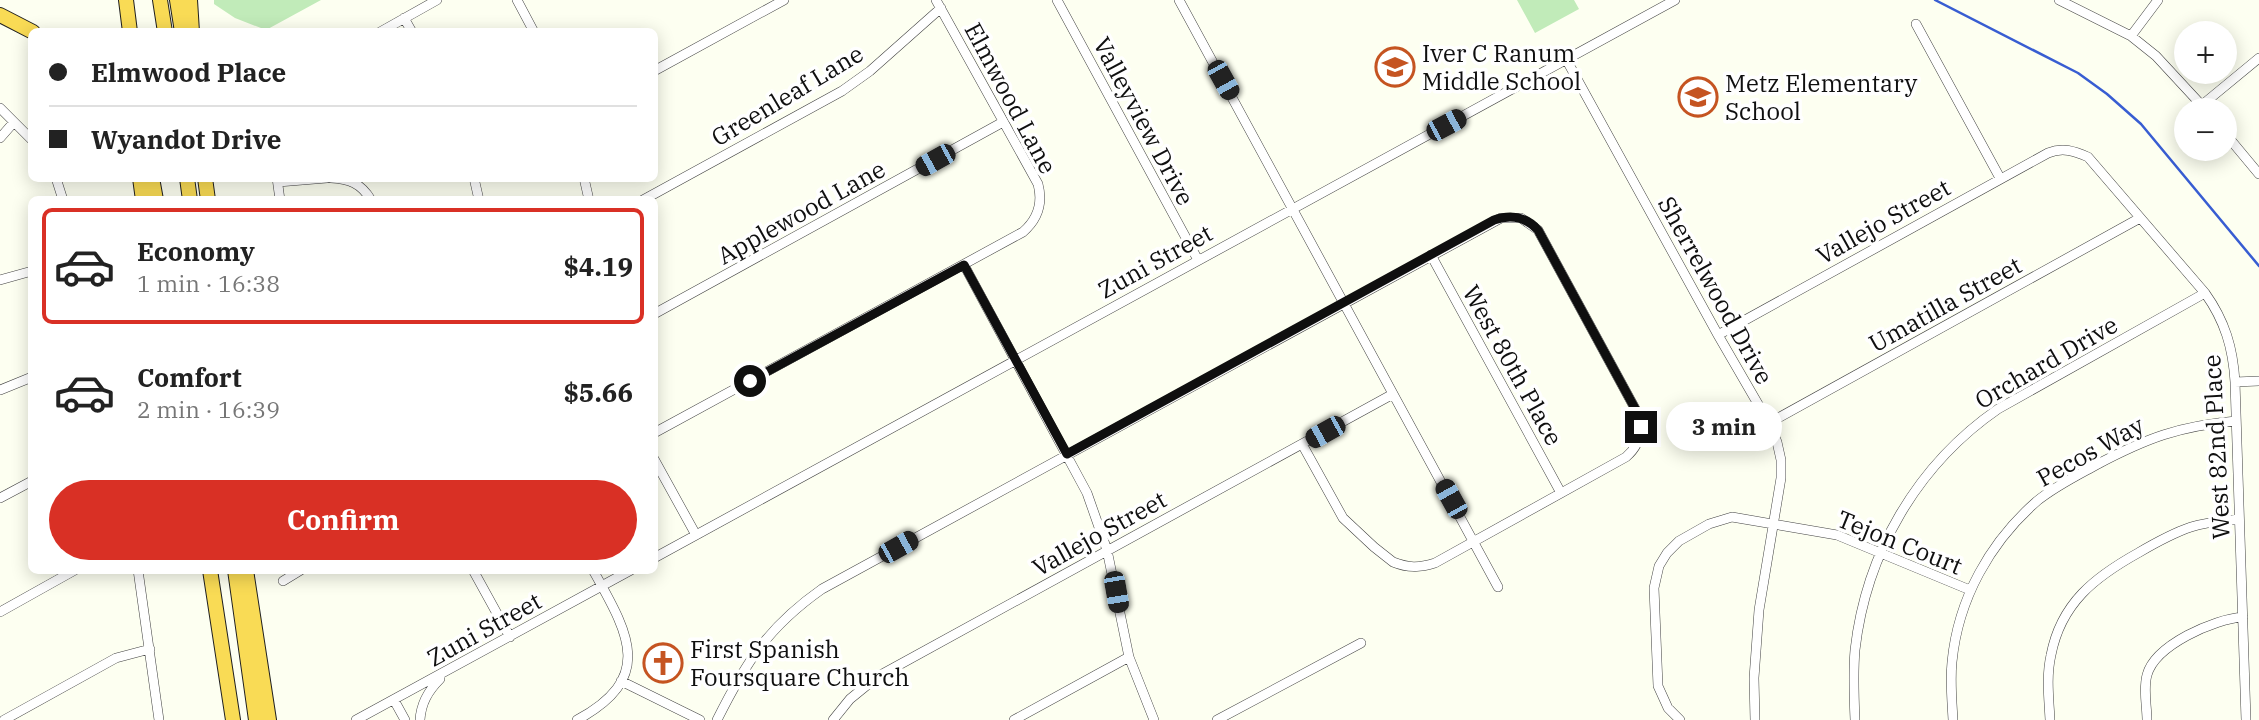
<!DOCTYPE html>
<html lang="en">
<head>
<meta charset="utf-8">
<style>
  body { margin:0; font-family:"IBM Plex Serif",serif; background:#f6f6f6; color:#222; height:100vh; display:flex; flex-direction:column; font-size:26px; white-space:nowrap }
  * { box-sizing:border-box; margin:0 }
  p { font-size:23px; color:#767676 }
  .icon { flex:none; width:38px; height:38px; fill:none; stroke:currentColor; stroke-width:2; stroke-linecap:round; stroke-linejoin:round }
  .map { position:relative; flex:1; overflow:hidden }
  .details { position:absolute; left:28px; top:196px; width:630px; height:378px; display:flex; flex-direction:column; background:#fff; border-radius:10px; box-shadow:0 4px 18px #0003 }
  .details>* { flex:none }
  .top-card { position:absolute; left:28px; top:28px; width:630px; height:154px; border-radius:10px; box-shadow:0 4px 18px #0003; display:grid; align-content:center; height:154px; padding:0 21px; background:#fff }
  .fabs { position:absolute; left:2174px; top:21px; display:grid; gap:14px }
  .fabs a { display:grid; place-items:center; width:63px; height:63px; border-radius:50%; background:#fff; box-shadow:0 4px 18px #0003; font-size:35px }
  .end { position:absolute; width:32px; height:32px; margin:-16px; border:9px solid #0f0f0f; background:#fff; box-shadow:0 0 0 4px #fff }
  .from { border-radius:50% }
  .bubble { position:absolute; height:49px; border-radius:24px; background:#fff; box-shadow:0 4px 18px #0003; font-size:23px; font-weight:800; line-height:49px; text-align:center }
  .car { position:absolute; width:21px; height:42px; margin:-21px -10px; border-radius:9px; box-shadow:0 0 5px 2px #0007; background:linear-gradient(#222 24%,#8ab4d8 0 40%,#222 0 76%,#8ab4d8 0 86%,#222 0) }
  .top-card b { display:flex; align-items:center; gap:24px; height:66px; font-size:26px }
  .top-card b+b { border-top:2px solid #e0e0e0 }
  .top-card i { width:18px; height:18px; background:#222 }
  ul { padding:12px 0 0; list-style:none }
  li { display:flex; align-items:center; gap:21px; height:116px; margin:0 14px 10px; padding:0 7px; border:4px solid transparent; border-radius:10px }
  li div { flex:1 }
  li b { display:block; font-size:26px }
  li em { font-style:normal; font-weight:800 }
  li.current { border-color:#d93025 }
  li>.icon { width:63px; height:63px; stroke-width:1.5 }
  .action { display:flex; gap:14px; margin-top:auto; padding:14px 21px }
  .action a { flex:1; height:80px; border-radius:42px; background:#d93025; color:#fff; font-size:28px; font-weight:800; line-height:80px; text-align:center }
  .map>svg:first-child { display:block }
  .green { fill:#c1ebb9 }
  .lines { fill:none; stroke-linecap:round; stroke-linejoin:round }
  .stream { stroke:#385dd2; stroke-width:2.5 }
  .minor-casing { stroke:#424242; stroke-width:10 }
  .highway-casing { stroke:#202020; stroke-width:16 }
  .minor { stroke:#fff; stroke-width:9 }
  .highway { stroke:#f9db55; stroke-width:14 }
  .route { stroke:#0f0f0f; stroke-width:9 }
  .labels { text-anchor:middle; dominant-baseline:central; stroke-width:7; stroke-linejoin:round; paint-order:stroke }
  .poi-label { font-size:24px; fill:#0f0f0f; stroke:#fff; text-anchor:start }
  .street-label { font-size:24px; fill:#0f0f0f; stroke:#fff }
</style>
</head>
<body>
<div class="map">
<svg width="2259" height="720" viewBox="0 0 2259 720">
  <rect width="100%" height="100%" fill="#fdfff1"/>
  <path class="green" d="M214 0H321L266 30 235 18 214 4Z
    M1517 0H1574L1579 9 1535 33Z"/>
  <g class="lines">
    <path class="stream" d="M1935 0 2078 73 2107 94 2141 124 2259 266"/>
    <g class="minor-casing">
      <path id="minor" d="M517 0 534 32
        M1057 0 1198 260
        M1179 0 1498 587
        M2059 0 2131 36 2156 56 2206 110
        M404 18 412 32
        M1916 24 2000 178
        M380 32 437 0
        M2131 36 2158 0
        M1566 59 1718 335 1769 423 1777 442 1781 460V478L1759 610 1754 678 1755 720
        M654 71 784 0
        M2202 105 2259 58
        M0 108 32 140
        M2224 132 2259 174
        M0 138 14 122
        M56 178 63 200
        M277 178 280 200
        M331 178C349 179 361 183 371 200
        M474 178 479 200
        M584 178 589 200
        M278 182 327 178
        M643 200 842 91 870 71 941 8
        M1431 255 1561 493
        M964 265 1087 493 1107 550 1129 657 1154 720
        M0 280 32 271
        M654 314 1003 122
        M1718 335 2048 153C2063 147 2074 151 2088 157L2205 293C2225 321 2233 348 2235 382L2246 720
        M2235 382 2259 381
        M0 390 32 377
        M1769 423 2140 218
        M654 433 1023 232C1038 219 1043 203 1038 184L936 0
        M654 459 696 535
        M0 498 32 481
        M654 558 1675 0
        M138 570 159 720
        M473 570 510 637
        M283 581 301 570
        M0 612 75 570
        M621 681 700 720
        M394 700 405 720
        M4 720 116 658 150 649
        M356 720 631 570
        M420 720C421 703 428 691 440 679
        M577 720C656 677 628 633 593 570
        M717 720C746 662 768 627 822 589L1501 218H1521L1538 230 1638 414C1643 431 1640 445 1626 457L1435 563C1419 568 1408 568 1393 562L1374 547 1343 518 1302 444
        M833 720 850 699 877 677 1393 394
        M1014 720 1129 657
        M1217 720 1361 643
        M1680 720 1668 708 1658 686 1654 588 1659 566 1667 553 1679 541 1709 524 1732 517 1837 535 1970 590
        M1855 720C1854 697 1853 673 1855 650 1866 553 1917 465 1998 409L2205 293
        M1953 720C1952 701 1950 681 1952 662 1958 599 1990 542 2037 501 2054 487 2076 476 2096 465 2147 438 2179 426 2236 421
        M2050 720C2049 699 2046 677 2051 655 2061 603 2095 577 2138 553 2155 543 2173 533 2191 527 2207 522 2223 521 2239 519
        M2147 720C2147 706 2143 689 2147 675 2155 645 2214 619 2243 617"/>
    </g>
    <g class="highway-casing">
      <path id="highway" d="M126 0 130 32
        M160 0 165 32
        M177 0 182 32
        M190 0 192 32
        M0 15 33 32
        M140 178 143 200
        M152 178 156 200
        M187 178 190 200
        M205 178 208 200
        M210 570 233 720
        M235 570 256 720
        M246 570 269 720"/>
    </g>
    <use href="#minor" class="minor"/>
    <use href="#highway" class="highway"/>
  </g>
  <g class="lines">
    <path class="route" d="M750 381 964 265 1067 454 1494 220C1511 214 1526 217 1538 230L1638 414 1641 427"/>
  </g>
  <defs>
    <g id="school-ring" transform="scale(2.0125)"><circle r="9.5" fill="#fff" stroke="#c55421" stroke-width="1.5"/><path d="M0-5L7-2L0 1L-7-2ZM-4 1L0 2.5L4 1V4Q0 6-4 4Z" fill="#c55421"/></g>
    <g id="church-ring" transform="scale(2.0125)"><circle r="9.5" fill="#fff" stroke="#c55421" stroke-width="1.5"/><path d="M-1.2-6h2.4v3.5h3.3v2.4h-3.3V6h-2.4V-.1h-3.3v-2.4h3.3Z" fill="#c55421"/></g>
  </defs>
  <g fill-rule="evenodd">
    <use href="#school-ring" x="1395" y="67"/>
    <use href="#school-ring" x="1698" y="97"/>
    <use href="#church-ring" x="663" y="663"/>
  </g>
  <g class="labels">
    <g class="poi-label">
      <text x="1422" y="53">Iver C Ranum<tspan x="1422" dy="28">Middle School</tspan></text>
      <text x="1725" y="83">Metz Elementary<tspan x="1725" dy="28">School</tspan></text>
      <text x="690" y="649">First Spanish<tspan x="690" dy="28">Foursquare Church</tspan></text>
    </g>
    <g class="street-label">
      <text transform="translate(787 95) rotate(-31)">Greenleaf Lane</text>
      <text transform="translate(1011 98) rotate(62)">Elmwood Lane</text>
      <text transform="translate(1144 121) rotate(62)">Valleyview Drive</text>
      <text transform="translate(801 212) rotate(-29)">Applewood Lane</text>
      <text transform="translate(1883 221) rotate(-29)">Vallejo Street</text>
      <text transform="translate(1155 261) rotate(-29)">Zuni Street</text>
      <text transform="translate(1716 290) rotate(61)">Sherrelwood Drive</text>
      <text transform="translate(1945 304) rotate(-29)">Umatilla Street</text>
      <text transform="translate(2046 362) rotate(-30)">Orchard Drive</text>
      <text transform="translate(1513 365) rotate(61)">West 80th Place</text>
      <text transform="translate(2216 447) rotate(-93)">West 82nd Place</text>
      <text transform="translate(2090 451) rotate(-29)">Pecos Way</text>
      <text transform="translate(1099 533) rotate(-29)">Vallejo Street</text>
      <text transform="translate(1900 542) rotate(22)">Tejon Court</text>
      <text transform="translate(484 629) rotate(-29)">Zuni Street</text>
    </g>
  </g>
</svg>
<div class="fabs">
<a>+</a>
<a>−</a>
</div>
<i class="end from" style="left:750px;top:381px"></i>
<i class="end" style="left:1641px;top:427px"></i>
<div class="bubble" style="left:1666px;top:402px;width:116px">3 min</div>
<i class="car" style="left:1223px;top:80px;rotate:151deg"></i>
<i class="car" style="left:1446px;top:125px;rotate:62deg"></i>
<i class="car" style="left:935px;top:160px;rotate:241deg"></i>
<i class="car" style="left:1325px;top:432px;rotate:241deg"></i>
<i class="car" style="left:1451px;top:499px;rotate:331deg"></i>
<i class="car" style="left:898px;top:547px;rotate:61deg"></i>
<i class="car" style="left:1116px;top:592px;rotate:170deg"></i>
<div class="top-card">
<b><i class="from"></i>Elmwood Place</b>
<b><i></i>Wyandot Drive</b>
</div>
<section class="details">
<ul>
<li class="current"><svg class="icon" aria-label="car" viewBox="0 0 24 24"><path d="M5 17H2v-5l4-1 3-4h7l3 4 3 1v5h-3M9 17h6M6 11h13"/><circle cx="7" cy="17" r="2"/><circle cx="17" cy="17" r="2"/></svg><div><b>Economy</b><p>1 min · 16:38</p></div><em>$4.19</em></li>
<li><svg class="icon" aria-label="car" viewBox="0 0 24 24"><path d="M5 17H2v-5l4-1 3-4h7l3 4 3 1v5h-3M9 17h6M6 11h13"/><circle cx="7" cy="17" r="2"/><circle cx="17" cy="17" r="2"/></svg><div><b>Comfort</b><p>2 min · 16:39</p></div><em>$5.66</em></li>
</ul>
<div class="action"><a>Confirm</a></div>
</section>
</div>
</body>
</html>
